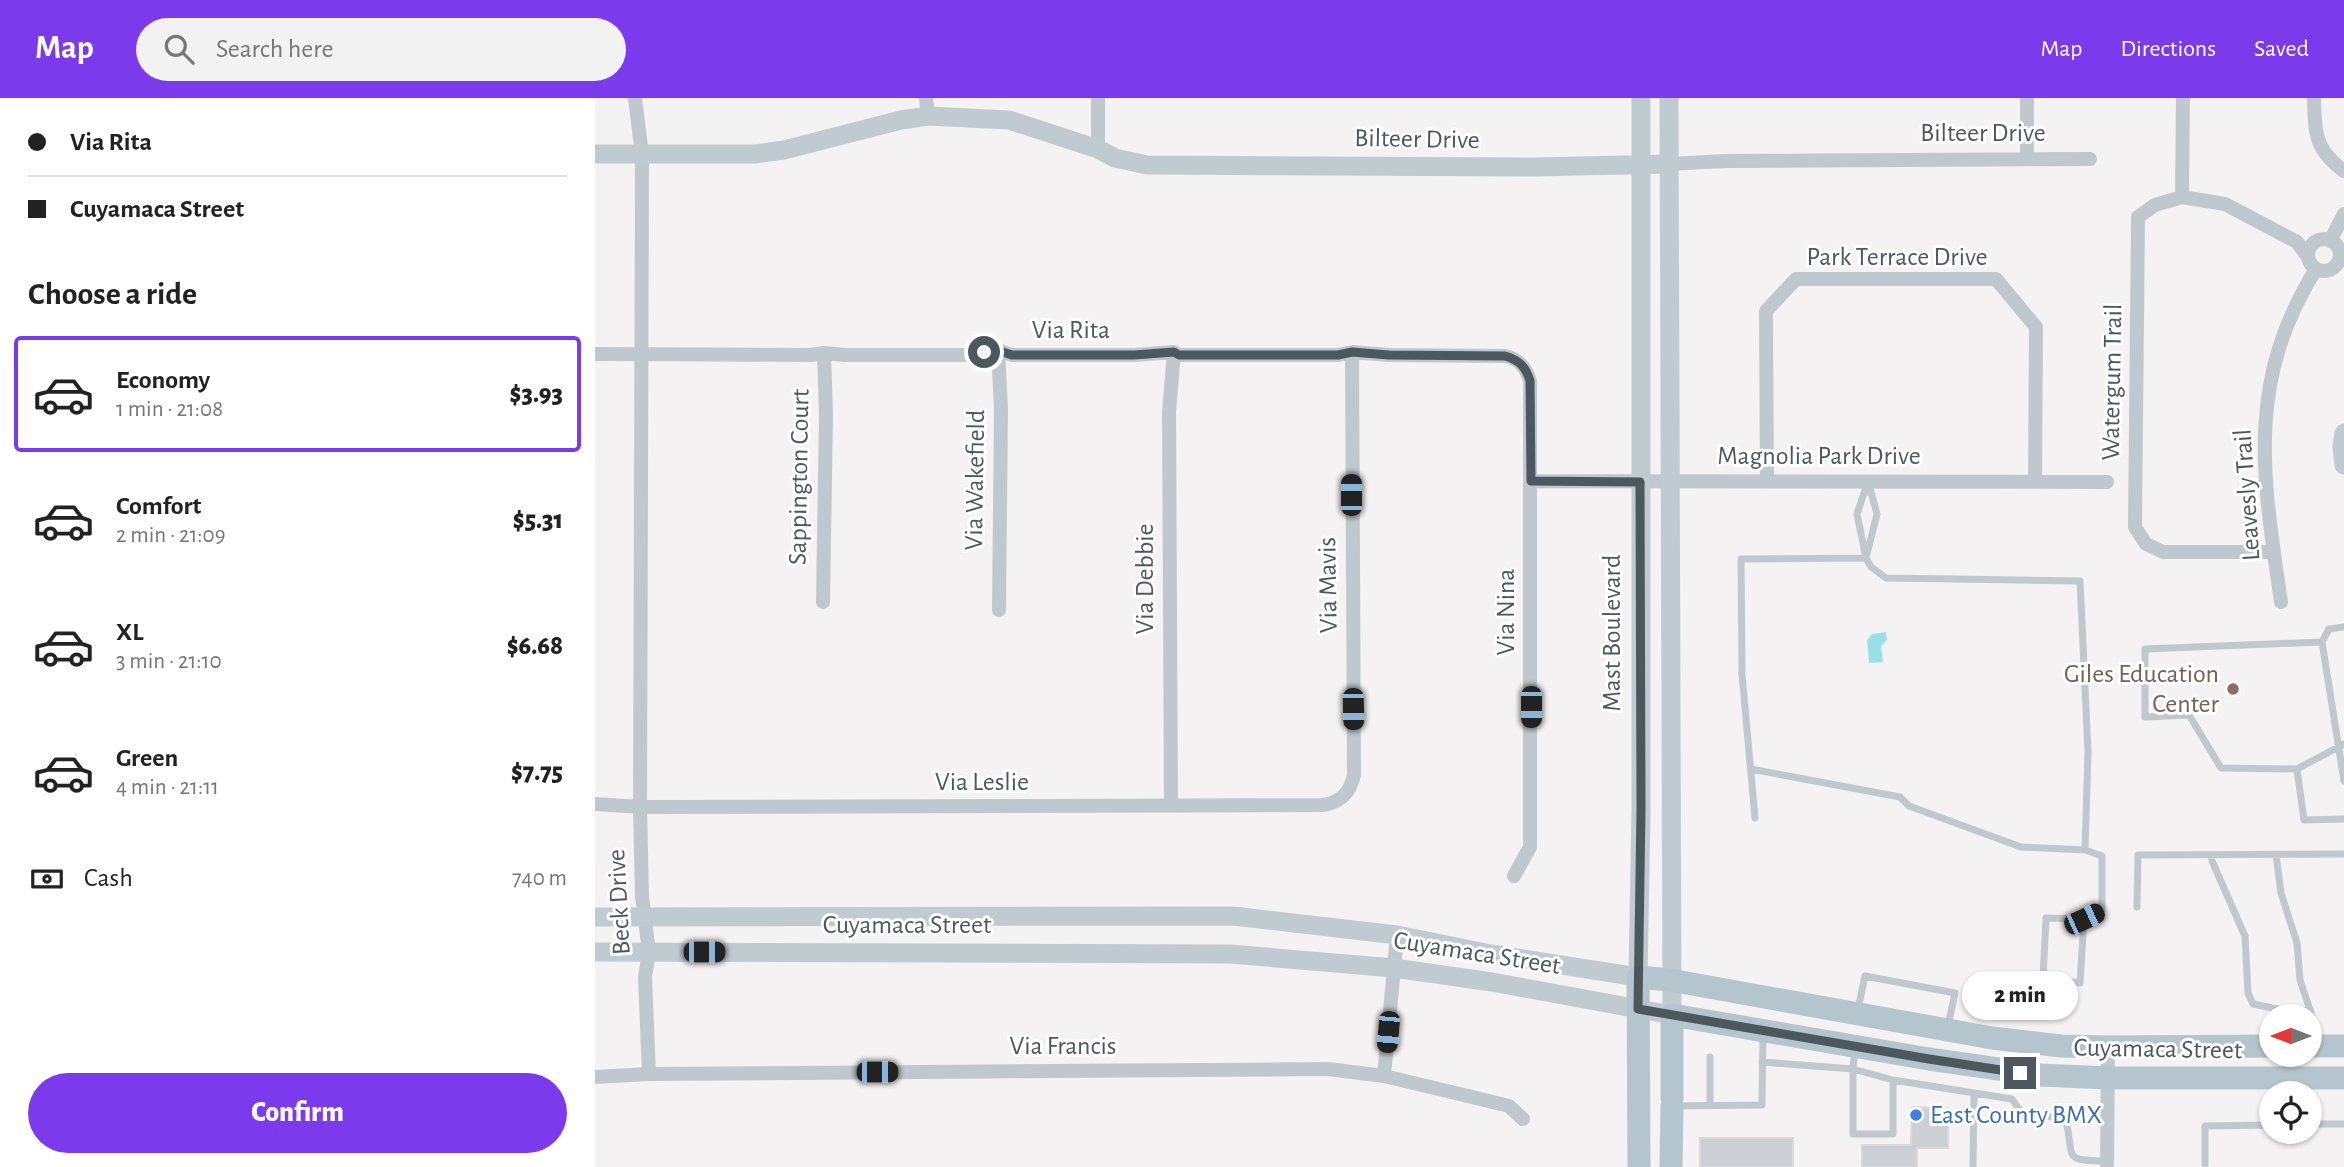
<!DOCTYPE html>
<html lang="en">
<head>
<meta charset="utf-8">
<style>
  body { margin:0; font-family:"Alegreya Sans",sans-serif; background:#f2f2f2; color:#222; height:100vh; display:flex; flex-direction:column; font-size:26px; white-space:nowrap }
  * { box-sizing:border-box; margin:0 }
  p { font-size:23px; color:#767676 }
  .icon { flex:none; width:38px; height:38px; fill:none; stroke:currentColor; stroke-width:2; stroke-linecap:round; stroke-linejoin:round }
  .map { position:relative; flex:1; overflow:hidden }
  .sheet { display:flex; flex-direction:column; background:#fff; width:595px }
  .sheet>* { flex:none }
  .top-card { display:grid; align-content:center; height:154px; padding:0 28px; background:#fff }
  .needle { width:46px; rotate:270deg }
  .tools { position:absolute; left:1664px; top:906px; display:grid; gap:14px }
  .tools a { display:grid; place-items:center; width:63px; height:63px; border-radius:50%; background:#fff; box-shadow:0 2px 5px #0004; font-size:35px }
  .end { position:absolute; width:32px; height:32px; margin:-16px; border:9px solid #4b585e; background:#fff; box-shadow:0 0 0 4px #fff }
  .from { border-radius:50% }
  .bubble { position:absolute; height:49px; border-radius:24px; background:#fff; box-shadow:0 2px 5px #0004; font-size:23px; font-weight:800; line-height:49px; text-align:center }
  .car { position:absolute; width:21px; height:42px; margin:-21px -10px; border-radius:9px; box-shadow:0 0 5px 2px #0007; background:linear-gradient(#222 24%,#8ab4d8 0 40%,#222 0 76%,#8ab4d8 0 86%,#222 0) }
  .top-card b { display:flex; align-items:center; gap:24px; height:66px; font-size:26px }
  .top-card b+b { border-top:2px solid #e0e0e0 }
  .top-card i { width:18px; height:18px; background:#222 }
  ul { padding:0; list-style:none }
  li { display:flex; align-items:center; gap:21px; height:116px; margin:0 14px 10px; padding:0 14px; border:4px solid transparent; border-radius:7px }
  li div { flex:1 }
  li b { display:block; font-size:26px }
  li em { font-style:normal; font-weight:800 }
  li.selected { border-color:#7c3aed }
  li>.icon { width:63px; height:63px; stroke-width:1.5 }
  h2 { padding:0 28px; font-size:32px; line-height:84px }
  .pay { display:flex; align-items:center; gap:18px; height:77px; padding:0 28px; font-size:26px }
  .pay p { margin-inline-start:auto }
  .action { display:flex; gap:14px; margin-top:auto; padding:14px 28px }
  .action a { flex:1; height:80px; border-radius:42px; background:#7c3aed; color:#fff; font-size:28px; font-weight:800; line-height:80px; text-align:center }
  header { display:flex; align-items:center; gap:42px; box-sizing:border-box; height:98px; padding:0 35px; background:#7c3aed; color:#fff }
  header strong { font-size:33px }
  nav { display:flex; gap:38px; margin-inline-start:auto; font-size:24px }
  .search { width:490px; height:63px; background:#f2f2f2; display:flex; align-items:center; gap:18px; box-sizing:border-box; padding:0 24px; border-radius:38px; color:#767676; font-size:26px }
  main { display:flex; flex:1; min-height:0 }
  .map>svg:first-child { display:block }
  .water { fill:#97e1e5 }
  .building { fill:#ccd0d4; stroke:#d7d9dc; stroke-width:2 }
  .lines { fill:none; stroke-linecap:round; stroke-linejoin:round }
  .lane { stroke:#bfc8cd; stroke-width:7 }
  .street { stroke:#bfc8cd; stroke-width:14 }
  .secondary { stroke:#c0cbd1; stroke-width:19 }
  .primary { stroke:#b5c5cd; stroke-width:23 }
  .route { stroke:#4b585e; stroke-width:9 }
  .education-dot { fill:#8d6e63; stroke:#fff; stroke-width:2.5 }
  .shop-dot { fill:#3f7fe0; stroke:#fff; stroke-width:2.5 }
  .labels { text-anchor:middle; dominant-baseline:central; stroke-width:6; stroke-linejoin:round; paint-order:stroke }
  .street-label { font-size:26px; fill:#4b585e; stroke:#fff }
  .education-label { font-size:26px; fill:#785e54; stroke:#fff; text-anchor:end }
  .shop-label { font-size:26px; fill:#366cbe; stroke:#fff; text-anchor:start }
</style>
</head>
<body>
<header>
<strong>Map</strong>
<div class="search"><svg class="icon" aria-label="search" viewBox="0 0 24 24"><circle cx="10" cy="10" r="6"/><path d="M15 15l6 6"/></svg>Search here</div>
<nav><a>Map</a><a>Directions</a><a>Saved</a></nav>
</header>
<main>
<section class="sheet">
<div class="top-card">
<b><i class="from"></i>Via Rita</b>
<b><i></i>Cuyamaca Street</b>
</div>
<h2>Choose a ride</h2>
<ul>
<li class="selected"><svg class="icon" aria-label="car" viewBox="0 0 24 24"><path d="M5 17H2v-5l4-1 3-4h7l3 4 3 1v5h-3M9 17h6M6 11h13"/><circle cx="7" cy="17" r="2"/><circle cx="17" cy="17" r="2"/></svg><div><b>Economy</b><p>1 min · 21:08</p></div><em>$3.93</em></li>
<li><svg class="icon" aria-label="car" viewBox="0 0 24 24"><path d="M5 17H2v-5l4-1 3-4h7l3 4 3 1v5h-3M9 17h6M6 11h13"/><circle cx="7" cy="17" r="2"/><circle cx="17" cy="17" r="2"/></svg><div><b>Comfort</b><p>2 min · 21:09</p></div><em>$5.31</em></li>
<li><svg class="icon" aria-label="car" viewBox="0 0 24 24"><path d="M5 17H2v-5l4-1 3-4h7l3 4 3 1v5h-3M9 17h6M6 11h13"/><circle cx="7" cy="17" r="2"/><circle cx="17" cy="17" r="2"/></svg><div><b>XL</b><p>3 min · 21:10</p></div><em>$6.68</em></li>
<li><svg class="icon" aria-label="car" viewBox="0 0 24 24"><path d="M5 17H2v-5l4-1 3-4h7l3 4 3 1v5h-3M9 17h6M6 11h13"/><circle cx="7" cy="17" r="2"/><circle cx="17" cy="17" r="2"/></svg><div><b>Green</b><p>4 min · 21:11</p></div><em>$7.75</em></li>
</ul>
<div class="pay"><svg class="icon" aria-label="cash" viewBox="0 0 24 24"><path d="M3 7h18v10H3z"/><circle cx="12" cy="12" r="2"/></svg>Cash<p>740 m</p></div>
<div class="action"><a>Confirm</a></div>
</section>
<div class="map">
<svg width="1749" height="1069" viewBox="0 0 1749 1069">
  <rect width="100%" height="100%" fill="#f4f2f2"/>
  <path class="water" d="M1291 534 1292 542 1286 548 1288 564 1274 565 1272 542 1277 536Z"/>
  <path class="building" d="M1317 1009 1353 1010V1050H1322V1069H1267V1047H1316Z
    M1105 1040H1198V1069H1105Z"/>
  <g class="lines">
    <path class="lane" d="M1273 383 1262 416 1271 460 1276 469 1291 480 1485 483 1493 654 1490 752
      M1272 456 1282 416 1273 383
      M1749 529 1734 531 1727 544 1550 551V619L1594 617 1626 670 1702 671 1749 646
      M1727 544 1749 683
      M1156 671 1305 699 1314 708 1426 749 1490 752 1507 758V813L1489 821 1485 885 1448 880 1451 820 1489 821
      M1702 671 1709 722 1749 721
      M1160 720 1147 576 1146 461 1271 460
      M1616 757 1617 763 1650 838 1653 895 1658 906 1702 915 1715 911
      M1681 757 1686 795 1702 845 1705 882 1720 927 1721 944
      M1542 809 1543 757 1749 756
      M1263 911 1270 878 1360 895 1353 928
      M1115 959V1007
      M1167 964 1258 971 1260 951
      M1258 971 1298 982V1036H1258Z
      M1298 982 1417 1001 1429 1018 1466 1019 1471 1023C1480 1061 1466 1062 1512 1063
      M1081 1008 1167 1007 1168 937
      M1715 1026H1749
      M1610 1066V1028L1676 1027
      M1378 1069 1379 995"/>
    <path class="street" d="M40 0 47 57 45 709 47 798 54 854 50 879 54 976
      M331 0 333 18
      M503 0V51
      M1432 0V61
      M1719 0C1720 34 1719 51 1749 73
      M1073 66 1130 63 1495 61
      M1587 99 1588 0
      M1713 157a16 16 0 1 1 32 0a16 16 0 1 1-32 0Z
      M1735 143 1749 116
      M403 252 406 311 404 512
      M0 256 215 257 229 255 250 257H375L403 252 417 257H539L579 254 584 257H743L757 254 794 257 910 258C924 261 931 269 935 283V749L919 778
      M936 383 1512 384
      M1172 383 1171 213 1201 181H1401L1441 229 1440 382
      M1679 454H1568L1551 446 1540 429 1543 119 1560 107 1587 99 1630 106 1702 144 1713 159
      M228 504 231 317 229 255
      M1686 504C1668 379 1650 285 1721 171
      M0 706 45 709 727 707C745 705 755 695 759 677L757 254
      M576 708 574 314 579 254
      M789 978 802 837
      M0 979 54 976 733 971 789 978 873 998 914 1008 928 1021
      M1512 1069 1513 949"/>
    <path class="secondary" d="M0 56H160L189 52 306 22 333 18 414 22 503 51 520 60 552 67 940 69 1073 66
      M1749 335 1747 349 1749 367
      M0 819 638 818 802 837 896 856 1043 879 1046 711V0
      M0 854 635 856 799 870 897 884 1077 917 1074 0"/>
    <path class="primary" d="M1715 948H1749
      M1077 1000V917L1334 961 1445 977 1513 980H1749
      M1044 1069 1043 879 1075 882 1397 940 1466 948 1513 949 1676 948
      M1076 1069 1077 1008"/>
  </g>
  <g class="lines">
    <path class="route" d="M389 254 402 252 417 257H539L579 254 584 257H743L757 254 794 257 910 258C924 262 931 269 935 283L936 383 1045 384 1046 711 1043 911 1334 961 1425 975"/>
  </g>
  <circle class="education-dot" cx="1638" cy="591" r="7"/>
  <circle class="shop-dot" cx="1321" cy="1017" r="7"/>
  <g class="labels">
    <g class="street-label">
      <text x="1388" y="35">Bilteer Drive</text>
      <text transform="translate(822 41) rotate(1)">Bilteer Drive</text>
      <text x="1302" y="159">Park Terrace Drive</text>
      <text x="476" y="232">Via Rita</text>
      <text transform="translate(1517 284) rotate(-89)">Watergum Trail</text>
      <text x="1224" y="358">Magnolia Park Drive</text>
      <text transform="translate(204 379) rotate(-89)">Sappington Court</text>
      <text transform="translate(380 382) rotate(-89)">Via Wakefield</text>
      <text transform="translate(1652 397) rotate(-94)">Leavesly Trail</text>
      <text transform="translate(550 481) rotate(-90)">Via Debbie</text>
      <text transform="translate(733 487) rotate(-91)">Via Mavis</text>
      <text transform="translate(911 514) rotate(-90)">Via Nina</text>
      <text transform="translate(1017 535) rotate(-90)">Mast Boulevard</text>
      <text x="387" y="684">Via Leslie</text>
      <text transform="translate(24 804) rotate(-93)">Beck Drive</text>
      <text x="312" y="827">Cuyamaca Street</text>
      <text transform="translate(882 855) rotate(9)">Cuyamaca Street</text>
      <text x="468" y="948">Via Francis</text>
      <text transform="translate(1563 951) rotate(1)">Cuyamaca Street</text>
    </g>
    <g class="education-label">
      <text x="1624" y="576">Giles Education<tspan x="1624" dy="30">Center</tspan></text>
    </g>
    <g class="shop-label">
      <text x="1335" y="1017">East County BMX</text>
    </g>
  </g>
</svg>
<div class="tools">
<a><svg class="needle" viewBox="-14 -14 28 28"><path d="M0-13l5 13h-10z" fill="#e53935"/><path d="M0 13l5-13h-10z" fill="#767676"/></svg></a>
<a><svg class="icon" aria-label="locate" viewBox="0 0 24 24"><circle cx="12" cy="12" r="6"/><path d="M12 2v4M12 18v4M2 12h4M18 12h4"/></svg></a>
</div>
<i class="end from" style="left:389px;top:254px"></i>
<i class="end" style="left:1425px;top:975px"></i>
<div class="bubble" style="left:1367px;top:873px;width:116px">2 min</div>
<i class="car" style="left:756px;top:397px;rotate:0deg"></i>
<i class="car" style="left:936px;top:609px;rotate:180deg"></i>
<i class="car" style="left:758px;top:611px;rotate:179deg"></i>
<i class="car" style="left:1489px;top:821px;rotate:65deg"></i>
<i class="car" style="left:109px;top:854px;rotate:90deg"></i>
<i class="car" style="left:793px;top:934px;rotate:185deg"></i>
<i class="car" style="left:282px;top:974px;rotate:90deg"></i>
</div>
</main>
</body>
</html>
